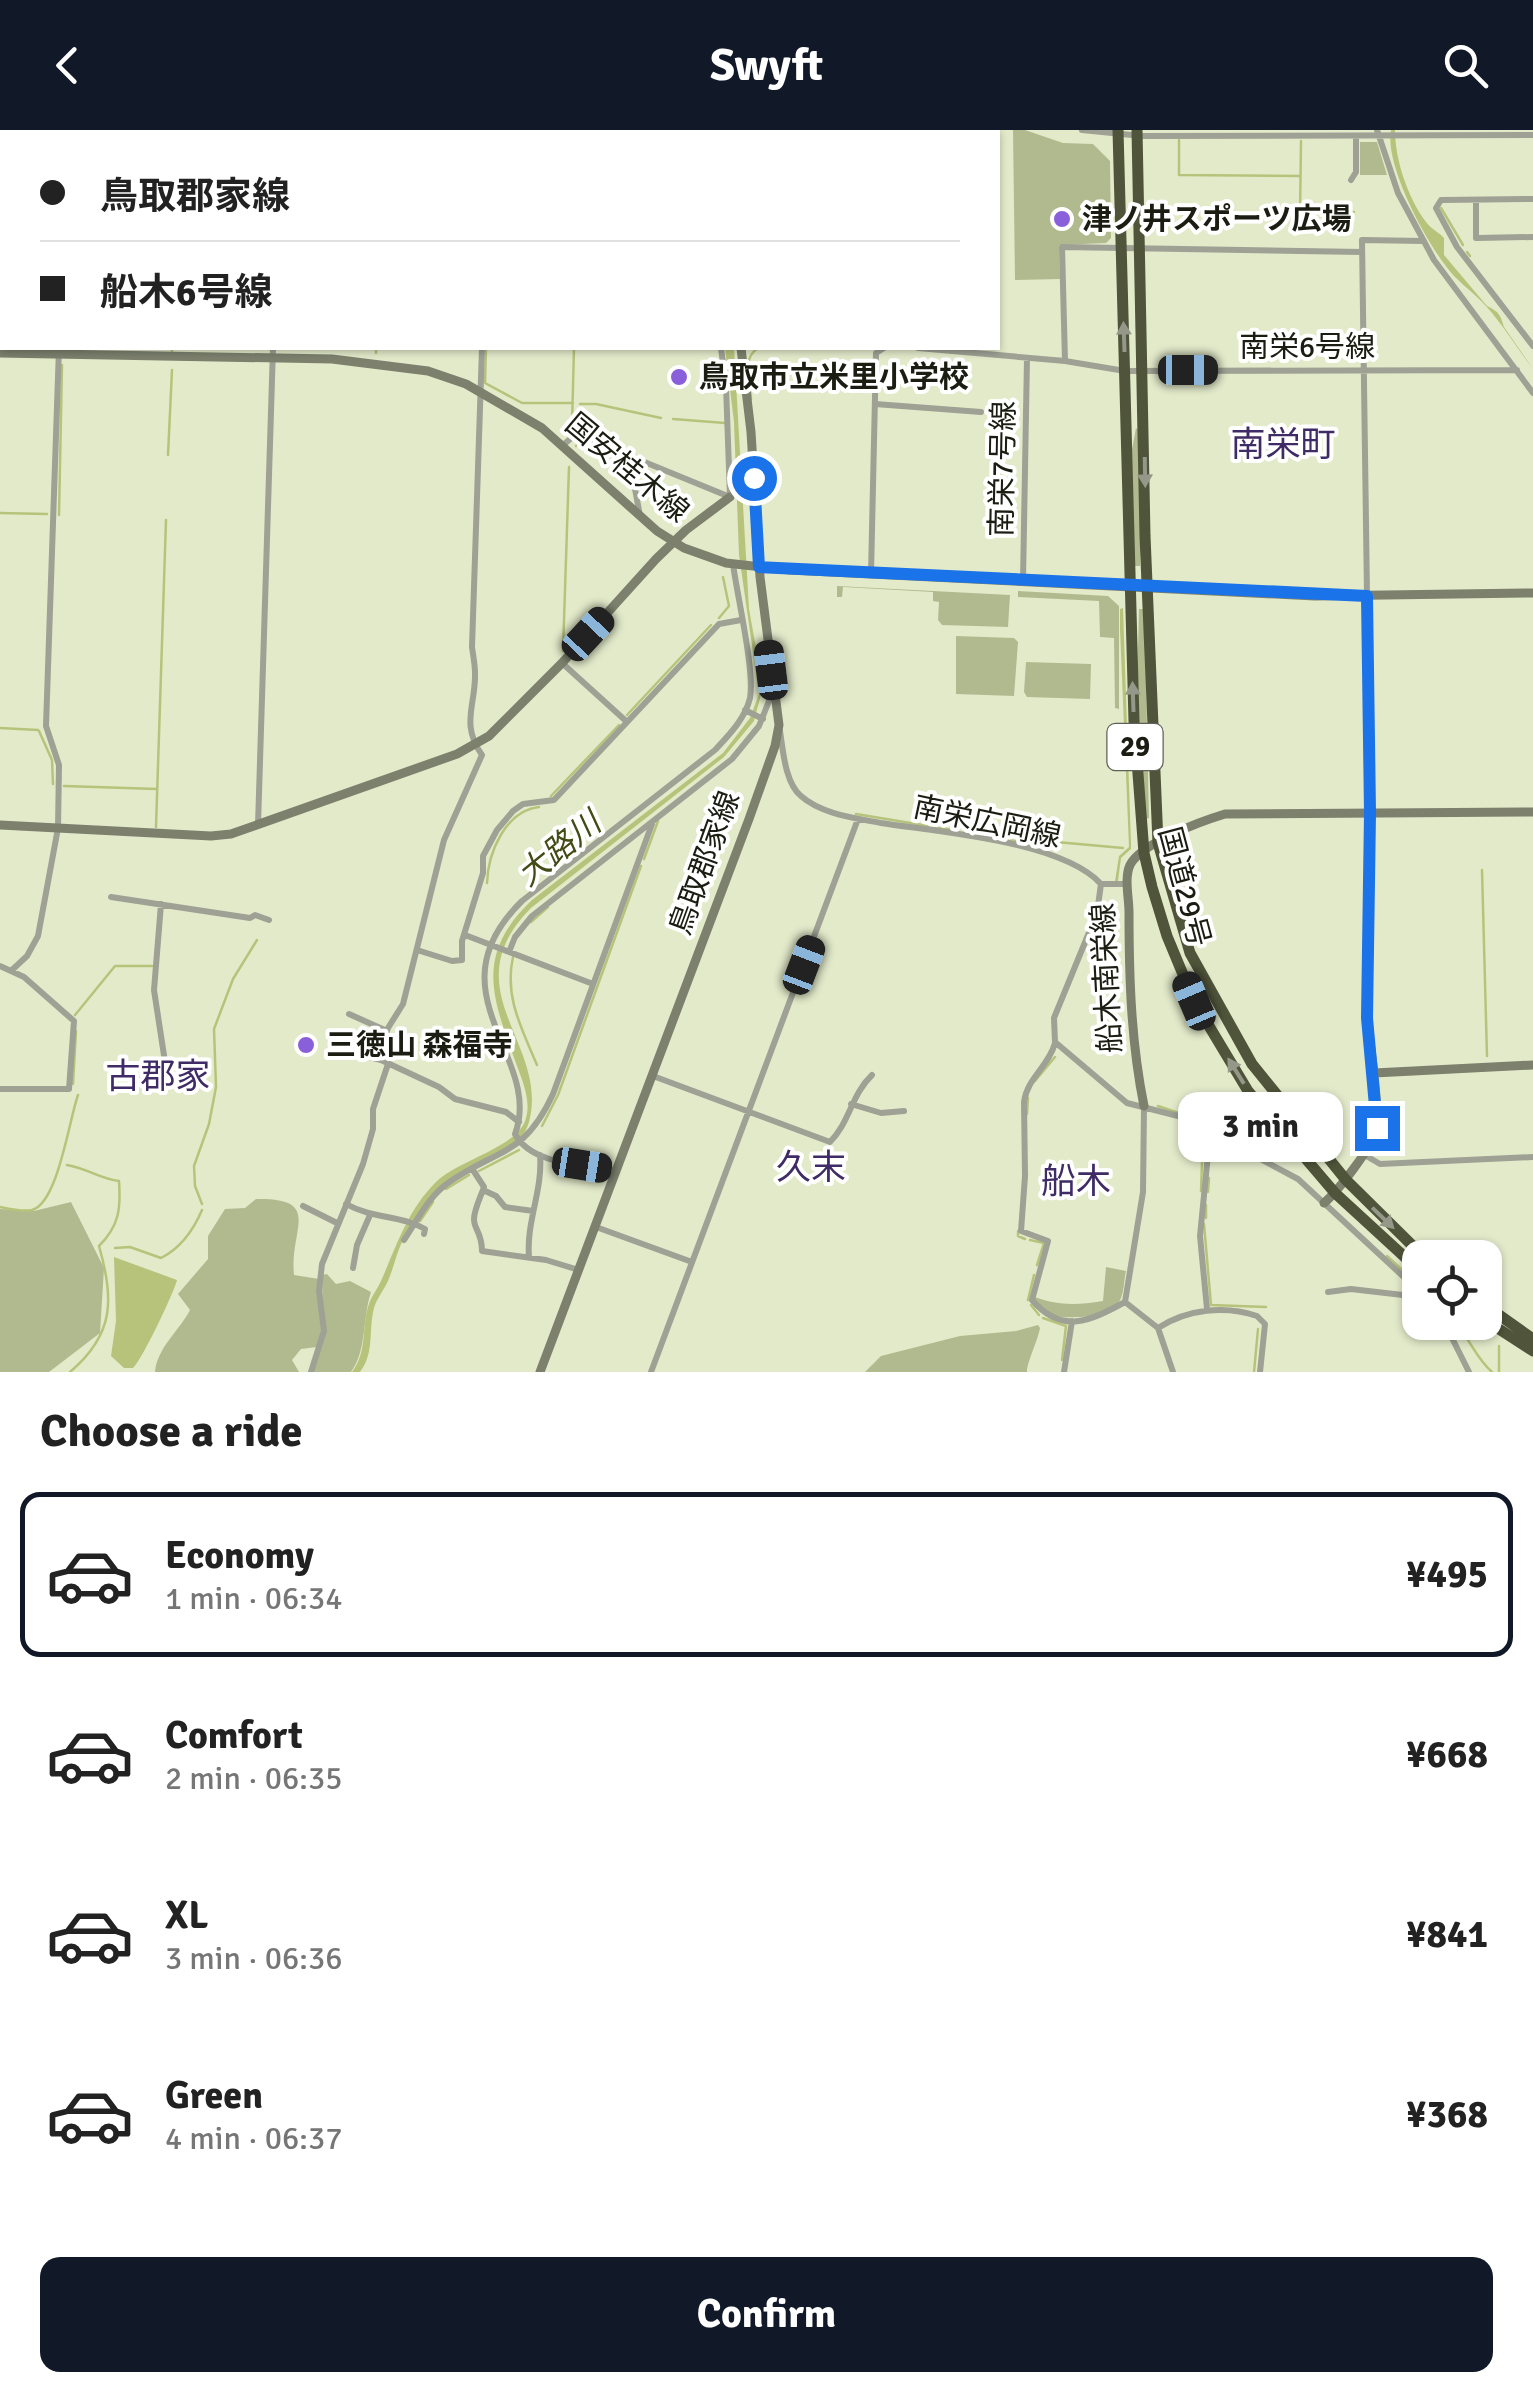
<!DOCTYPE html>
<html lang="en">
<head>
<meta charset="utf-8">
<style>
  body { margin:0; font-family:Signika,"Noto Sans JP",sans-serif; background:#f2f2f2; color:#222; height:100vh; display:flex; flex-direction:column; font-size:38px; white-space:nowrap }
  * { box-sizing:border-box; margin:0 }
  p { font-size:32px; color:#767676 }
  .icon { flex:none; width:55px; height:55px; fill:none; stroke:currentColor; stroke-width:2; stroke-linecap:round; stroke-linejoin:round }
  .map { position:relative; height:1242px; overflow:hidden }
  .side { display:flex; flex-direction:column; background:#fff; flex:1 }
  .side>* { flex:none }
  .guide { position:absolute; left:0px; top:0px; width:1000px; height:220px; box-shadow:0 2px 8px #0004; display:grid; align-content:center; height:220px; padding:0 40px; background:#fff }
  .buttons { position:absolute; left:1402px; top:1110px; display:grid; gap:20px }
  .buttons a { display:grid; place-items:center; width:100px; height:100px; border-radius:20px; background:#fff; box-shadow:0 2px 8px #0004; font-size:50px }
  .end { position:absolute; width:45px; height:45px; margin:-22px; border:12px solid #1a73e8; background:#fff; box-shadow:0 0 0 5px #fff }
  .from { border-radius:50% }
  .bubble { position:absolute; height:70px; border-radius:20px; background:#fff; box-shadow:0 2px 8px #0004; font-size:32px; font-weight:700; line-height:70px; text-align:center }
  .car { position:absolute; width:30px; height:60px; margin:-30px -15px; border-radius:12px; box-shadow:0 0 8px 2px #0007; background:linear-gradient(#222 24%,#8ab4d8 0 40%,#222 0 76%,#8ab4d8 0 86%,#222 0) }
  .guide b { display:flex; align-items:center; gap:35px; height:95px; font-size:38px }
  .guide b+b { border-top:2px solid #e0e0e0 }
  .guide i { width:25px; height:25px; background:#222 }
  ul { padding:0; list-style:none }
  li { display:flex; align-items:center; gap:30px; height:165px; margin:0 20px 15px; padding:0 20px; border:5px solid transparent; border-radius:20px }
  li div { flex:1 }
  li b { display:block; font-size:38px }
  li em { font-style:normal; font-weight:700 }
  li.on { border-color:#111827 }
  li>.icon { width:90px; height:90px; stroke-width:1.5 }
  h2 { padding:0 40px; font-size:45px; line-height:120px }
  .action { display:flex; gap:20px; margin-top:auto; padding:20px 40px }
  .action a { flex:1; height:115px; border-radius:20px; background:#111827; color:#fff; font-size:40px; font-weight:700; line-height:115px; text-align:center }
  header { display:flex; justify-content:space-between; align-items:center; height:130px; padding:0 40px; background:#111827; color:#fff; font-size:45px; font-weight:700 }
  .map>svg:first-child { display:block }
  .green { fill:#b1ba8e }
  .water { fill:#b7c37b }
  .lines { fill:none; stroke-linecap:round; stroke-linejoin:round }
  .stream { stroke:#b7c37b; stroke-width:2.5 }
  .street { stroke:#9ea194; stroke-width:6 }
  .secondary { stroke:#7c806d; stroke-width:9 }
  .highway { stroke:#4f543a; stroke-width:11 }
  .oneway { fill:#959889 }
  .route { stroke:#1a73e8; stroke-width:12 }
  .poi-dot { fill:#8a60da; stroke:#fff; stroke-width:4 }
  .labels { text-anchor:middle; dominant-baseline:central; stroke-width:8; stroke-linejoin:round; paint-order:stroke }
  .shield { fill:#fff; stroke:#5f6159; stroke-width:2.5 }
  .shield-label { font-size:28px; font-weight:bold; fill:#1b1d12 }
  .poi-label { font-size:30px; font-weight:bold; fill:#1b1d12; stroke:#fff; text-anchor:start }
  .street-label { font-size:30px; fill:#1b1d12; stroke:#fff }
  .water-label { font-size:32px; font-style:italic; fill:#444b16; stroke:#fff }
  .quarter-label { font-size:35px; fill:#3f2b66; stroke:#fff }
</style>
</head>
<body>
<header><svg class="icon" aria-label="back" viewBox="0 0 24 24"><path d="M15 5l-7 7 7 7"/></svg>Swyft<svg class="icon" aria-label="search" viewBox="0 0 24 24"><circle cx="10" cy="10" r="6"/><path d="M15 15l6 6"/></svg></header>
<div class="map">
<svg width="1533" height="1242" viewBox="0 0 1533 1242">
  <rect width="100%" height="100%" fill="#e3eaca"/>
  <path class="green" d="M1013 0H1025L1063 13 1093 14 1110 31 1111 108 1106 113 1059 115 1060 149 1015 150Z
    M1360 12H1377L1387 45H1360Z
    M1136 298 1140 302V436H1134L1131 325Z
    M837 456 1010 465 1008 497 942 495 938 490 939 472 933 471V462L843 457 842 467H837Z
    M1018 461 1108 466 1119 476V579L1115 578 1114 508 1100 507 1099 471 1018 467Z
    M1139 479H1144L1145 502 1149 688 1146 689 1137 558Z
    M956 506 1014 508 1018 512 1014 566 956 564Z
    M1026 532 1091 534 1090 569 1027 567 1024 562Z
    M256 1069C324 1068 289 1099 294 1145L319 1149 323 1197 317 1217 301 1219 292 1230 299 1242H155C157 1218 179 1201 190 1180L178 1164 208 1129V1106L225 1079 245 1078Z
    M71 1072 104 1138 100 1203 49 1242H0V1079L34 1081Z
    M1106 1137 1126 1141C1124 1149 1124 1165 1119 1172 1106 1190 1068 1188 1049 1186L1033 1170 1035 1167C1059 1176 1077 1175 1103 1171Z
    M327 1144 336 1154 350 1151 371 1162C362 1190 367 1220 351 1242H312L323 1213 322 1145Z
    M1038 1195 1040 1198C1038 1210 1026 1235 1027 1242H865L881 1226 960 1206 1016 1201Z"/>
  <path class="water" d="M1391 0H1395C1395 30 1408 68 1426 92 1432 100 1439 102 1444 108V125L1487 176C1499 182 1500 184 1504 197L1533 239C1519 221 1507 201 1492 183 1481 169 1466 158 1454 146 1429 119 1384 36 1391 0Z
    M725 218H734L749 479 763 557 754 591 724 627 531 778C450 860 550 914 529 992 519 1028 468 1030 445 1053 430 1067 414 1090 404 1108 397 1121 394 1137 388 1151 384 1160 377 1168 374 1178 368 1201 375 1222 360 1242H352C369 1219 360 1197 370 1171 373 1164 378 1158 381 1151 397 1115 407 1081 436 1052 458 1030 519 1017 526 988 531 971 523 952 517 936 493 869 473 826 532 770L723 623 750 588 759 564 739 425 734 292Z
    M1123 478 1131 714V719L1121 728 1118 751H1115L1119 726 1129 717 1120 499V479Z
    M114 1127 177 1150C174 1163 141 1232 133 1238H124L111 1226 116 1191Z"/>
  <g class="lines">
    <path class="stream" d="M164 0 165 2
      M458 0 481 1
      M697 0V2
      M495 1 553 2
      M579 2V0
      M802 2V0
      M1179 10V45L1300 46
      M1301 11 1300 84 1354 82
      M0 12H2
      M1441 78 1463 115
      M1467 122 1470 126
      M486 218 485 253 522 273H573
      M172 221V218
      M376 223V218
      M751 269C750 251 741 229 758 218
      M580 274H596L661 288
      M673 289 725 293
      M572 295 574 218
      M576 316 581 312
      M168 325 172 240
      M0 383 47 384
      M59 385 62 235
      M719 488 729 476 723 447
      M563 521 569 337
      M627 585 711 495
      M0 598 38 600
      M39 601 52 630 53 654
      M64 656 157 659
      M551 666 619 595
      M856 684 953 700
      M156 697 166 390
      M1000 708 1034 715V710L1123 718
      M644 729 658 691
      M1482 740 1487 926
      M1173 741 1174 747
      M487 753C488 723 505 681 539 677
      M531 792 548 777
      M513 827C504 867 522 899 537 935
      M75 885 115 836H152
      M1035 951 1055 927
      M73 954 76 901
      M1158 976 1182 984
      M1027 984 1028 968
      M542 996 558 965 641 736
      M67 1035C89 1039 100 1049 119 1051 121 1079 119 1096 99 1116 114 1168 115 1204 70 1242
      M479 1041 519 1020
      M446 1059 469 1045
      M1201 1061 1203 1005
      M1208 1062 1209 1048
      M202 1074 195 1056 194 1036 209 994 216 957 214 899 233 849 257 810
      M0 1077C10 1079 22 1082 32 1080 58 1073 69 990 78 965
      M1206 1088V1075
      M420 1091 433 1072
      M1204 1094 1211 1175 1266 1177
      M1018 1101V1106L1025 1109
      M1030 1110 1044 1113 1037 1135
      M115 1118 130 1117 161 1128C181 1118 193 1101 202 1080
      M1387 1126 1420 1156
      M1028 1170 1034 1145
      M1031 1175 1039 1185
      M1043 1188 1066 1196 1062 1230
      M1454 1192C1470 1208 1475 1227 1492 1242
      M1499 1216V1242
      M1254 1242 1258 1199"/>
    <path class="street" d="M323 0 418 2
      M702 0V2
      M1082 0 1142 6 1533 5
      M1377 0 1398 63 1434 130 1533 263
      M279 2V0
      M488 2V0
      M881 2V0
      M1351 50 1356 42V6
      M1533 69 1441 70 1436 78 1457 117 1533 216
      M1476 70V108L1533 107
      M918 218 1065 231 1125 241 1517 240
      M1065 231 1062 117 1362 122
      M875 274 981 282
      M562 316 576 304 730 367 726 256 721 218
      M629 326 640 386
      M871 444 876 223 884 218
      M1023 451 1027 228
      M1367 466 1362 110 1423 111
      M562 533 626 591
      M745 580 763 589
      M780 601C783 620 785 653 801 666 821 684 855 688 881 693 938 702 1062 711 1101 754L1097 783 1054 888 1055 912 1127 973 1182 987 1298 1049 1420 1162
      M258 695 273 218
      M1101 754H1128
      M111 767 250 788 255 785 269 790
      M161 774 154 860 167 945
      M465 805 593 854
      M417 820 452 831 462 830V811L483 743V726L497 700 513 681 523 674 554 670 719 494 741 490
      M509 822 515 807 532 786 732 629 759 596 773 561
      M0 836 24 847 74 891 69 959H0
      M12 840 27 826 38 806 58 698 59 635 46 596 59 218
      M349 884 387 901
      M1055 913C1049 936 1027 948 1024 972L1025 1046 1021 1101 1048 1111 1032 1170C1062 1205 1090 1191 1125 1172
      M349 922 381 930 439 957 455 969 506 982 519 992
      M377 929 388 898 403 874 444 710 482 625C460 594 476 575 475 543 475 534 473 525 472 517L482 218
      M653 946 830 1012C850 992 851 965 872 945
      M851 974 881 983 904 981
      M1363 1024 1380 1034 1533 1027
      M473 1040 484 1057C481 1066 474 1080 474 1089 474 1100 482 1102 482 1121L546 1130 579 1140
      M617 1041C585 1034 532 1036 515 1004 544 927 428 863 522 771L715 620C729 605 745 589 750 568 755 541 737 465 733 434
      M483 1060 496 1066 505 1077 533 1081
      M346 1074C373 1089 401 1085 425 1099L424 1104
      M303 1076 337 1093
      M596 1097 692 1132
      M404 1110C417 1091 428 1067 448 1053 498 1018 524 1027 553 964L652 694
      M529 1127C526 1092 543 1060 540 1025
      M353 1138 357 1115 370 1085
      M1328 1162 1351 1159 1420 1167
      M1125 1172 1143 1062 1144 976
      M1125 1172 1158 1198 1173 1242
      M1207 1179 1200 1106 1210 1004
      M1444 1192 1469 1242
      M1158 1198C1187 1179 1225 1175 1257 1186L1265 1194 1260 1242
      M311 1242 324 1201 319 1161 322 1134 363 1034 373 999V979L388 934
      M651 1242 858 689
      M1064 1242 1072 1191"/>
    <path class="secondary" d="M724 0 725 2
      M0 223 332 229 428 241 466 254 542 298 657 401 684 418 726 433 790 440 1315 466 1533 463
      M1367 466 1370 683 1367 888 1374 943 1533 935
      M0 695 211 706 231 704 457 624 489 606 562 533 656 429 686 400 730 367
      M1144 976C1131 912 1129 847 1129 782 1129 768 1124 748 1130 735 1141 713 1202 691 1225 684L1533 682
      M1324 1073C1337 1062 1374 1015 1376 1000 1379 982 1375 961 1374 943
      M540 1242 749 689 775 616 779 595 760 447 751 302 741 218"/>
    <path class="highway" d="M1118 0 1134 591 1144 723 1152 757 1167 806 1194 871 1248 961 1335 1063 1420 1141
      M1137 0 1145 406 1158 713 1190 823 1252 934 1346 1050 1425 1128
      M1485 1175 1533 1209
      M1485 1190 1533 1221"/>
  </g>
  <defs><path id="oneway-solid" d="M-6-.8H1V-3.2L6.5 0L1 3.2V.8H-6Z" transform="scale(2.5)"/></defs>
  <g class="oneway">
    <use href="#oneway-solid" transform="translate(1124 207) rotate(-92)"/>
    <use href="#oneway-solid" transform="translate(1145 342) rotate(89)"/>
    <use href="#oneway-solid" transform="translate(1133 567) rotate(-92)"/>
    <use href="#oneway-solid" transform="translate(1236 941) rotate(-122)"/>
    <use href="#oneway-solid" transform="translate(1383 1088) rotate(44)"/>
  </g>
  <g class="lines">
    <path class="route" d="M754 348 759 437 1367 466 1370 683 1367 888 1377 998"/>
  </g>
  <g class="poi-dot">
    <circle cx="1062" cy="89" r="10"/>
    <circle cx="679" cy="247" r="10"/>
    <circle cx="306" cy="915" r="10"/>
  </g>
  <g class="labels">
    <rect class="shield" x="1107.5" y="594" width="55" height="46" rx="8"/>
    <g class="shield-label">
      <text x="1135" y="617">29</text>
    </g>
    <g class="poi-label">
      <text x="1082" y="89">津ノ井スポーツ広場</text>
      <text x="699" y="247">鳥取市立米里小学校</text>
      <text x="326" y="915">三徳山 森福寺</text>
    </g>
    <g class="street-label">
      <text x="1307" y="217">南栄6号線</text>
      <text transform="translate(627 338) rotate(40)">国安桂木線</text>
      <text transform="translate(1003 339) rotate(-89)">南栄7号線</text>
      <text transform="translate(987 692) rotate(12)">南栄広岡線</text>
      <text transform="translate(705 733) rotate(-70)">鳥取郡家線</text>
      <text transform="translate(1184 757) rotate(75)">国道29号</text>
      <text transform="translate(1107 848) rotate(-93)">船木南栄線</text>
    </g>
    <g class="water-label">
      <text transform="translate(559 719) rotate(-39)">大路川</text>
    </g>
    <g class="quarter-label">
      <text x="1283" y="314">南栄町</text>
      <text x="158" y="946">古郡家</text>
      <text x="811" y="1037">久末</text>
      <text x="1076" y="1051">船木</text>
    </g>
  </g>
</svg>
<div class="buttons">
<a><svg class="icon" aria-label="locate" viewBox="0 0 24 24"><circle cx="12" cy="12" r="6"/><path d="M12 2v4M12 18v4M2 12h4M18 12h4"/></svg></a>
</div>
<i class="end from" style="left:754px;top:348px"></i>
<i class="end" style="left:1377px;top:998px"></i>
<div class="bubble" style="left:1178px;top:962px;width:165px">3 min</div>
<i class="car" style="left:1188px;top:240px;rotate:90deg"></i>
<i class="car" style="left:588px;top:504px;rotate:43deg"></i>
<i class="car" style="left:771px;top:540px;rotate:353deg"></i>
<i class="car" style="left:804px;top:835px;rotate:21deg"></i>
<i class="car" style="left:1194px;top:871px;rotate:337deg"></i>
<i class="car" style="left:582px;top:1035px;rotate:99deg"></i>
<div class="guide">
<b><i class="from"></i>鳥取郡家線</b>
<b><i></i>船木6号線</b>
</div>
</div>
<section class="side">
<h2>Choose a ride</h2>
<ul>
<li class="on"><svg class="icon" aria-label="car" viewBox="0 0 24 24"><path d="M5 17H2v-5l4-1 3-4h7l3 4 3 1v5h-3M9 17h6M6 11h13"/><circle cx="7" cy="17" r="2"/><circle cx="17" cy="17" r="2"/></svg><div><b>Economy</b><p>1 min · 06:34</p></div><em>¥495</em></li>
<li><svg class="icon" aria-label="car" viewBox="0 0 24 24"><path d="M5 17H2v-5l4-1 3-4h7l3 4 3 1v5h-3M9 17h6M6 11h13"/><circle cx="7" cy="17" r="2"/><circle cx="17" cy="17" r="2"/></svg><div><b>Comfort</b><p>2 min · 06:35</p></div><em>¥668</em></li>
<li><svg class="icon" aria-label="car" viewBox="0 0 24 24"><path d="M5 17H2v-5l4-1 3-4h7l3 4 3 1v5h-3M9 17h6M6 11h13"/><circle cx="7" cy="17" r="2"/><circle cx="17" cy="17" r="2"/></svg><div><b>XL</b><p>3 min · 06:36</p></div><em>¥841</em></li>
<li><svg class="icon" aria-label="car" viewBox="0 0 24 24"><path d="M5 17H2v-5l4-1 3-4h7l3 4 3 1v5h-3M9 17h6M6 11h13"/><circle cx="7" cy="17" r="2"/><circle cx="17" cy="17" r="2"/></svg><div><b>Green</b><p>4 min · 06:37</p></div><em>¥368</em></li>
</ul>
<div class="action"><a>Confirm</a></div>
</section>
</body>
</html>
